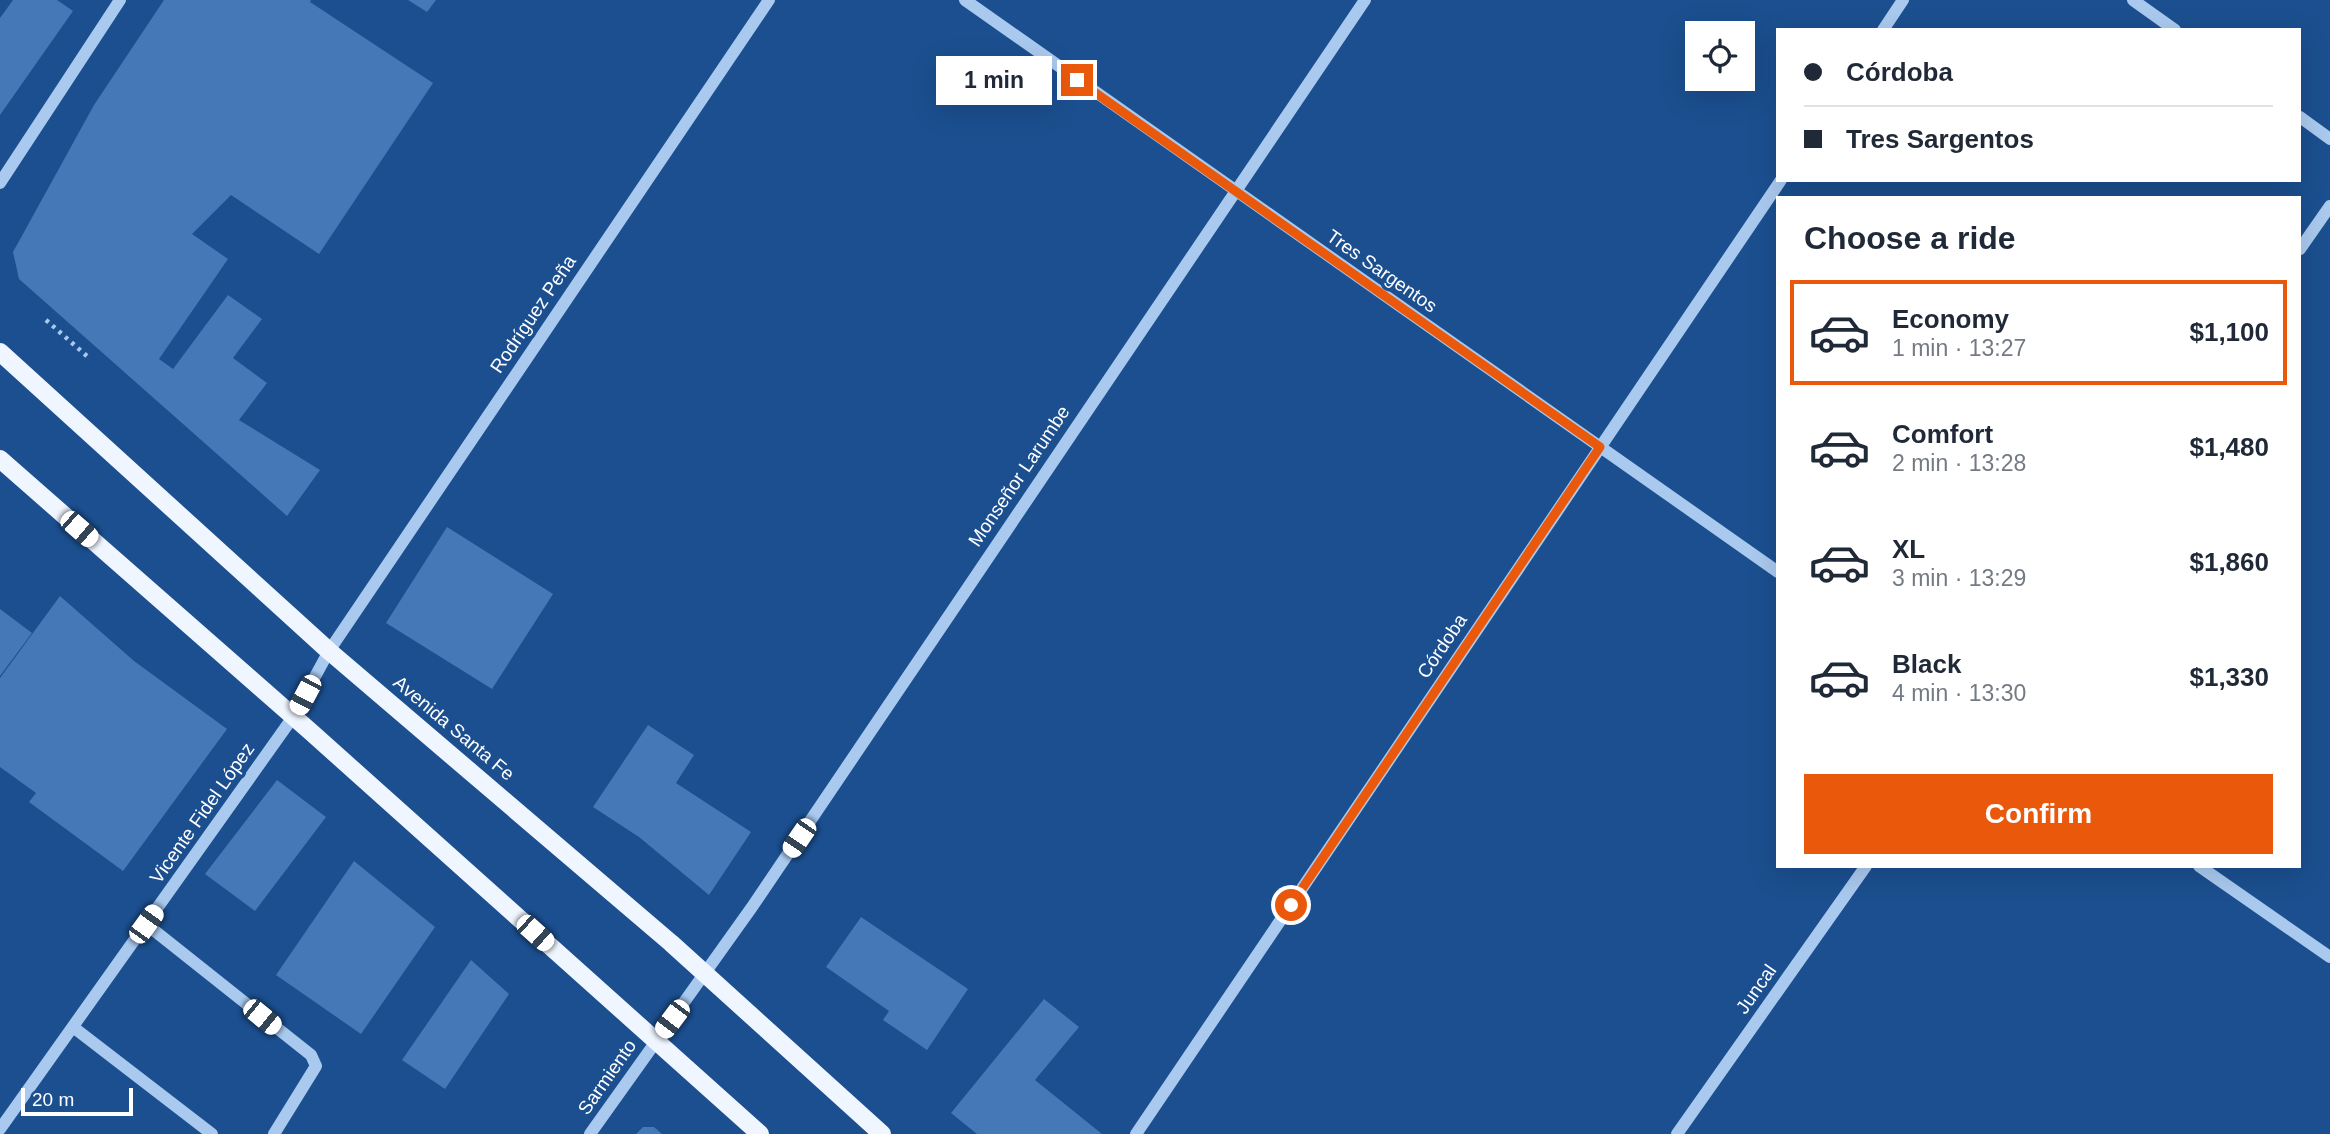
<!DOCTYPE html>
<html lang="en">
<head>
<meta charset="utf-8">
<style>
  body { margin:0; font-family:Arial,sans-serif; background:#f2f2f3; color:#1f2937; height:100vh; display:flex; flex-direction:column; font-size:26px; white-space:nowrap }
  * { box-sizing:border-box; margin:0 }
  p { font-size:23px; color:#747a83 }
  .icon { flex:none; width:38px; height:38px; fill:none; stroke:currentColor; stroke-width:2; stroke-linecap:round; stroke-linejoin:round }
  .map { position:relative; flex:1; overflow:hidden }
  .drawer { position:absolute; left:1776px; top:196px; width:525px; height:672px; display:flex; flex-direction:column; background:#fff; border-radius:0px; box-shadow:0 7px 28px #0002 }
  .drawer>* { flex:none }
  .hud { position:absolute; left:1776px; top:28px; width:525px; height:154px; border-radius:0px; box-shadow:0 7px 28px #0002; display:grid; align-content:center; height:154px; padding:0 28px; background:#fff }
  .controls { position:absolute; left:1685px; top:21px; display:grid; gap:14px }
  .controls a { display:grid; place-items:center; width:70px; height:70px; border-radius:0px; background:#fff; box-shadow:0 7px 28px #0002; font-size:35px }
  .scale { position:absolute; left:21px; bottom:18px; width:112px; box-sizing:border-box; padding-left:7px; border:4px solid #fff; border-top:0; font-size:19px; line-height:24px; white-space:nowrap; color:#fff; -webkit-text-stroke:5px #1b4f8f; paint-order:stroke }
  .end { position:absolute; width:32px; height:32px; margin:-16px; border:9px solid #ea580c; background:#fff; box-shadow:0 0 0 4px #fff }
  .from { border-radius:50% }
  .bubble { position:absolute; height:49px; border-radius:0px; background:#fff; box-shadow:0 7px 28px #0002; font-size:23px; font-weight:700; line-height:49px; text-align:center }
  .car { position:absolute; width:21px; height:42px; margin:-21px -10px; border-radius:9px; box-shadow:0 0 5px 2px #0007; background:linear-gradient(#fff 24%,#345 0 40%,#fff 0 76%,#345 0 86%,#fff 0) }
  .hud b { display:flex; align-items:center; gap:24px; height:66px; font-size:26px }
  .hud b+b { border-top:2px solid #e0e1e3 }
  .hud i { width:18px; height:18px; background:#1f2937 }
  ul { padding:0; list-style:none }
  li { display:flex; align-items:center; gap:21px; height:105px; margin:0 14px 10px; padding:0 14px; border:4px solid transparent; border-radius:0px }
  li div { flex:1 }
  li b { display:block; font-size:26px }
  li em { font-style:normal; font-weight:700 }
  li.active { border-color:#ea580c }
  li>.icon { width:63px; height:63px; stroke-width:1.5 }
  h2 { padding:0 28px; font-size:32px; line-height:84px }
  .button { display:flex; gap:14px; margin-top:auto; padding:14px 28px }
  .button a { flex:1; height:80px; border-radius:0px; background:#ea580c; color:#fff; font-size:28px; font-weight:700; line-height:80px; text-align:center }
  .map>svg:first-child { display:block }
  .building { fill:#4478b7 }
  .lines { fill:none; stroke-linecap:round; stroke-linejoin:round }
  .path { stroke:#a9c9ee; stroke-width:4.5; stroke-dasharray:3.5 5; stroke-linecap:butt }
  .minor { stroke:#a9c9ee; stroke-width:12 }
  .major { stroke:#f0f6ff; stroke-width:18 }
  .route { stroke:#ea580c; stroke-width:9 }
  .labels { text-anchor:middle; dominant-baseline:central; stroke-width:7; stroke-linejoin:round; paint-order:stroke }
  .street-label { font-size:19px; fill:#fff; stroke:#1b4f8f }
</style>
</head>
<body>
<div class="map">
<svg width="2330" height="1134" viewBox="0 0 2330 1134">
  <rect width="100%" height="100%" fill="#1b4f8f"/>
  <path class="building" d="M13 0H57L73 11 0 115V18Z
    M164 0H311L310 2 433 83 319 254 231 195 192 234 228 259 159 359 173 369 228 295 262 319 233 358 267 383 239 420 320 470 287 516 19 279 13 252 94 105Z
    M408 0H436L427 12Z
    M447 527 553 594 492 689 386 623Z
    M60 596 134 661 227 729 123 871 29 802 36 793 0 767V678Z
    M0 609 32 633 0 676Z
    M648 725 694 755 676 783 751 832 709 895 639 837 593 807Z
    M277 780 326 817 255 911 205 874Z
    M354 861 435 927 361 1034 276 975Z
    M861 917 968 989 927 1050 883 1020 889 1011 826 967Z
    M471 960 509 994 445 1089 402 1060Z
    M1044 999 1079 1027 1035 1080 1102 1134H977L951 1113Z
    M643 1127H654L662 1134H636Z"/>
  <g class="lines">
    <path class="path" d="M46 320 88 357"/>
    <path class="minor" d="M965 0 1778 572
      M2133 0 2175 30
      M1883 30 1903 0
      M2300 117 2330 139
      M0 183 120 0
      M2300 249 2330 206
      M2199 866 2330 957
      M146 924 311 1055 316 1066 274 1134
      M73 1027 212 1134
      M0 1129 293 717 329 651 769 0
      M590 1134 752 907 1365 0
      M1136 1134 1781 180
      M1677 1134 1866 866"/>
    <path class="major" d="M0 352 329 651 671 943 882 1134
      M0 459 311 732 760 1134"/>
  </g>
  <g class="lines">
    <path class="route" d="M1077 80 1600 447 1291 905"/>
  </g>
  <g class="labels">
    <g class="street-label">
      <text transform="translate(1382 271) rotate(35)">Tres Sargentos</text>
      <text transform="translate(533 314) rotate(-56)">Rodríguez Peña</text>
      <text transform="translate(1019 476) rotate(-56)">Monseñor Larumbe</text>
      <text transform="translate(1442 646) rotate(-56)">Córdoba</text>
      <text transform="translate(454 728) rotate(40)">Avenida Santa Fe</text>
      <text transform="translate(202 813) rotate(-55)">Vicente Fidel López</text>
      <text transform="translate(1756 989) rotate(-55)">Juncal</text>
      <text transform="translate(607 1077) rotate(-55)">Sarmiento</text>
    </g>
  </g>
</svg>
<div class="controls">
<a><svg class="icon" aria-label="locate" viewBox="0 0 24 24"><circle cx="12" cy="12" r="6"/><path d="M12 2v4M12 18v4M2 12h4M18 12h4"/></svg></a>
</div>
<div class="scale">20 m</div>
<i class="end from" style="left:1291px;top:905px"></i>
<i class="end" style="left:1077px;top:80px"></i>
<div class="bubble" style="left:936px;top:56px;width:116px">1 min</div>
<i class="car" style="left:79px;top:529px;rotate:131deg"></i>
<i class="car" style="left:305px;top:695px;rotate:208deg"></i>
<i class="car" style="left:799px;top:838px;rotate:214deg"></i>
<i class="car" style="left:146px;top:924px;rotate:36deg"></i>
<i class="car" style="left:535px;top:933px;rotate:132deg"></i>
<i class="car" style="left:262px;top:1017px;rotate:129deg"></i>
<i class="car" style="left:672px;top:1019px;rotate:217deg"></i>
<div class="hud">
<b><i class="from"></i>Córdoba</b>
<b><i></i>Tres Sargentos</b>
</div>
<section class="drawer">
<h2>Choose a ride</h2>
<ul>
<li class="active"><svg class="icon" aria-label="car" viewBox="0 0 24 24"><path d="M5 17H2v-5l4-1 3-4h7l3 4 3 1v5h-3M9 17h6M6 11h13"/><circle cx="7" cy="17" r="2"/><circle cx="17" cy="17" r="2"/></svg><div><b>Economy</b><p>1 min · 13:27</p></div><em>$1,100</em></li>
<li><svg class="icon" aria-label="car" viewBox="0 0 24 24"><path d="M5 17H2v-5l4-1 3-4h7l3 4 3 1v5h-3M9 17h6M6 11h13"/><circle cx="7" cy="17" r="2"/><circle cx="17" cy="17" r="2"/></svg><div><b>Comfort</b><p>2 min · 13:28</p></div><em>$1,480</em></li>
<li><svg class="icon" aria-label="car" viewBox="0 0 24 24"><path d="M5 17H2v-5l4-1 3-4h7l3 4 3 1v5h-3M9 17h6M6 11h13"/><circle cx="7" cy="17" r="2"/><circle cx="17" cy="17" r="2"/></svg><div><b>XL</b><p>3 min · 13:29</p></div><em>$1,860</em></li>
<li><svg class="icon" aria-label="car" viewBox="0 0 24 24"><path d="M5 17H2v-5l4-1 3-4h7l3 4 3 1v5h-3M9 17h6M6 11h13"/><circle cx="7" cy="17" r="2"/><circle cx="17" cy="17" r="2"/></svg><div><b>Black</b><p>4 min · 13:30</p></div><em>$1,330</em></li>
</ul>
<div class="button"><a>Confirm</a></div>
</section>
</div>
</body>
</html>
